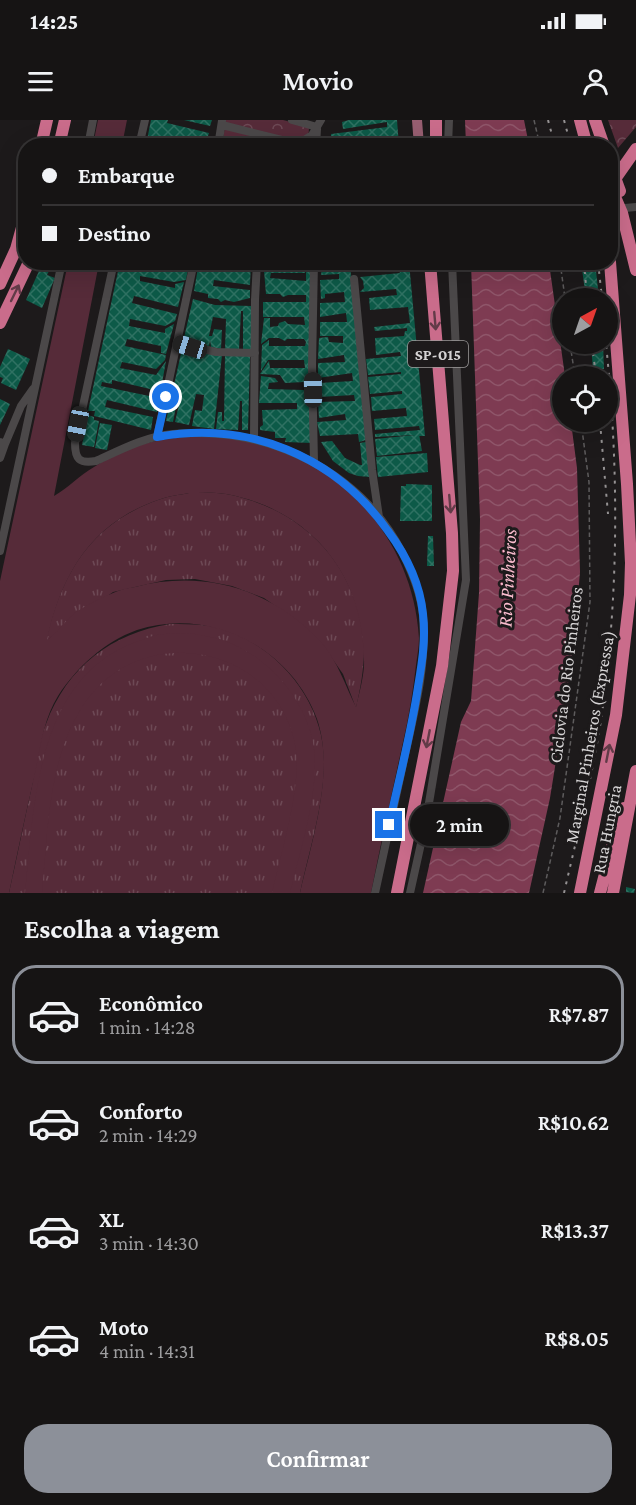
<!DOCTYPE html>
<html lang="pt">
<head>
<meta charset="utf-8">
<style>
  body { margin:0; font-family:"Crimson Pro",serif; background:#1f1d1d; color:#f1f3f6; height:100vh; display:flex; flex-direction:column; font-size:22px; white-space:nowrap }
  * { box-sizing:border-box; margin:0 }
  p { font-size:20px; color:#9e9ea0 }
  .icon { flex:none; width:33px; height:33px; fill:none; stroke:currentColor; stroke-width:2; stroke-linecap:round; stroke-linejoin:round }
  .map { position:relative; height:773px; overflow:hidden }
  .sheet { display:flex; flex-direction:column; background:#161414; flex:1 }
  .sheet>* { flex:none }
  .top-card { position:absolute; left:18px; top:18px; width:600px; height:132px; border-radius:24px; box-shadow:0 6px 24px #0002,0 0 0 2px #353334; display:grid; align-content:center; height:132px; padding:0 24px; background:#161414 }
  .needle { width:39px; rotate:40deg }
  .controls { position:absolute; left:552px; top:168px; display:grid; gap:12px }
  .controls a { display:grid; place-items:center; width:66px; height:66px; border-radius:50%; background:#161414; box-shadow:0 6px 24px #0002,0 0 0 2px #353334; font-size:30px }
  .end { position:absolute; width:27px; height:27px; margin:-14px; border:8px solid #1a73e8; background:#fff; box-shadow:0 0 0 3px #fff }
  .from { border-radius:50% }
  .bubble { position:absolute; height:42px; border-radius:21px; background:#161414; box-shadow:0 6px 24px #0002,0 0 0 2px #353334; font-size:20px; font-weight:600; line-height:42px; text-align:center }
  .car { position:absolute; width:18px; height:36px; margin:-18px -9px; border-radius:8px; box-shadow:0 0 4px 2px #0007; background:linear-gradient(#222 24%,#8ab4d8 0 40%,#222 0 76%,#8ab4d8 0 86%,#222 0) }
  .top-card b { display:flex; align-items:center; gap:21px; height:57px; font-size:22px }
  .top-card b+b { border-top:2px solid #353334 }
  .top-card i { width:15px; height:15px; background:#f1f3f6 }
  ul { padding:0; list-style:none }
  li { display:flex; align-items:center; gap:18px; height:99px; margin:0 12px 9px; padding:0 12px; border:3px solid transparent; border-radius:24px }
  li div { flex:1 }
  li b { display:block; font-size:22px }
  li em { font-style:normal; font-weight:600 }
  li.current { border-color:#8c9099 }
  li>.icon { width:54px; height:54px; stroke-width:1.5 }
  h2 { padding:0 24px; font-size:27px; line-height:72px }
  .button { display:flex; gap:12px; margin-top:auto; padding:12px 24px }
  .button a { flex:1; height:69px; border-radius:24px; background:#8c9099; color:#fff; font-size:24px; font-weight:600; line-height:69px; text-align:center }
  .status { display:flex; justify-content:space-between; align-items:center; height:42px; padding:0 30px; background:#161414; direction:ltr }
  .status svg { height:16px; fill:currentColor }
  header { display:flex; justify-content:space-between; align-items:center; height:78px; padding:0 24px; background:#161414; font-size:27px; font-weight:600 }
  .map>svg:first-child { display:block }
  .grass { fill:url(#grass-tufts) }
  .park { fill:url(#park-crowns) }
  .pitch { fill:#562b39; fill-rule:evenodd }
  .water { fill:url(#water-waves) }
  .building { fill:url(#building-cross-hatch) }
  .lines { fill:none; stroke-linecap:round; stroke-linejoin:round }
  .path { stroke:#5e5c5d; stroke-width:1.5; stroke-dasharray:4.5 3; stroke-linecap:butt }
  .minor { stroke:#4b4849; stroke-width:8 }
  .major { stroke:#975e71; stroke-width:10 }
  .highway { stroke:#ca6c8b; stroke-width:12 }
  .rail { stroke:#959293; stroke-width:2; stroke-dasharray:3 6; stroke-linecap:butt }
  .oneway { stroke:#623b48 }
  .route { stroke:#1a73e8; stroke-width:8 }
  .labels { text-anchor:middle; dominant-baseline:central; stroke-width:6; stroke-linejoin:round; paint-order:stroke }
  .shield { fill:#1d1a1b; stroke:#9e9c9c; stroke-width:1.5 }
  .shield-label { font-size:16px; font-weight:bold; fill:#d5d3d4 }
  .street-label { font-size:18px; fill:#d5d3d4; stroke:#1d1a1b }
  .water-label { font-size:20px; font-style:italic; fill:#fcbdcf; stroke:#1d1a1b }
</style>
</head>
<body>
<div class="status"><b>14:25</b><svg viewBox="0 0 49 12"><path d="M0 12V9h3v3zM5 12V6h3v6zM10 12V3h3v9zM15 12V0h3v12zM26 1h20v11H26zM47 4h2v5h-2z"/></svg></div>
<header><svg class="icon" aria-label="menu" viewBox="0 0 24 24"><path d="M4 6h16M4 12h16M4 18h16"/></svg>Movio<svg class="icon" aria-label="person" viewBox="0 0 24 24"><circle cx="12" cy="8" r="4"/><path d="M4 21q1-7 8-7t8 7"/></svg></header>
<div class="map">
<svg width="636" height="773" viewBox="0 0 636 773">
  <defs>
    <pattern id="grass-tufts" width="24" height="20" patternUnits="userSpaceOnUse" patternTransform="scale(1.5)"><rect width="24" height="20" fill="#562b39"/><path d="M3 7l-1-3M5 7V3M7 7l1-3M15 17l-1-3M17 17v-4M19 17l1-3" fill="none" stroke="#6d4955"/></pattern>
    <pattern id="park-crowns" width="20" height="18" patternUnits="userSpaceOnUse" patternTransform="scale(1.5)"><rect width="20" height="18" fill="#562b39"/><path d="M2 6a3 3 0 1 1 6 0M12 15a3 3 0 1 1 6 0" fill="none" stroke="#6d4955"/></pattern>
    <pattern id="water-waves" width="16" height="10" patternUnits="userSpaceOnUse" patternTransform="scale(1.5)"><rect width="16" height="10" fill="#7e3b52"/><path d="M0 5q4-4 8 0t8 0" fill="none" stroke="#8f566a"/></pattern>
    <pattern id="building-cross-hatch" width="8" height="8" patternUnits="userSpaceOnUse" patternTransform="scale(1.5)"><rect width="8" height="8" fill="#0d5a48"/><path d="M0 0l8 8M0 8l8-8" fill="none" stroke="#2f7162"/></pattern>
  </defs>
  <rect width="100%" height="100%" fill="#1d1a1b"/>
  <path class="grass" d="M189 373C201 373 214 372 226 374 296 387 348 435 362 506 367 533 362 561 356 588L343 554 322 524 297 501 264 478 232 466 195 459 166 460 113 472 46 521C61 455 90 404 158 380 168 376 179 375 189 373Z
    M170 504C192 504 214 504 234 513 284 535 324 585 324 642 324 685 309 731 300 773H9C17 737 24 702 32 666 36 646 38 623 46 604 67 547 112 513 170 504Z"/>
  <path class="park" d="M226 0H283L309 7 308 25 222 26Z
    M608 0H636V7L618 28Z"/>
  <path class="pitch" d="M98 0H127L122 25H93Z
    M68 143H99L54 376C68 368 80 355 94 347 114 334 138 324 161 320 290 296 411 387 419 518 419 527 417 537 416 545 413 571 409 596 403 622 392 672 381 723 371 773H300C312 720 335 652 317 599 291 528 210 486 137 510 104 522 77 547 58 576 43 600 40 630 34 658 25 696 17 735 9 773H0V461ZM189 373C201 373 214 372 226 374 313 390 366 458 364 546 363 560 359 574 356 587 345 565 338 542 322 523 273 469 204 449 135 467 127 468 119 470 113 473 101 478 87 485 76 492 66 500 57 513 47 520 61 455 91 403 158 380 168 376 179 375 189 373Z
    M190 513C203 516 218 517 230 523 276 542 315 591 315 643 315 686 300 731 290 773H272C281 734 301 668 296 630 281 528 147 498 87 580 48 634 48 709 42 773H25C34 685 36 558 136 522 143 520 150 516 157 515 168 513 179 514 190 513Z"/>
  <path class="water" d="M465 0H524L529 25H466Z
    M471 143H549L565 256H562V302H571L577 348 580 452 573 535 550 678 529 773H423L461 602 471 581 479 473 480 399Z"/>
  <path class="building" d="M151 0H168L167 3 209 13 205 25 164 16 163 22 176 26H150L146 25Z
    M184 0H212L210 6Z
    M349 0H397L399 26H382L381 22 331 26V14L387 7V2L343 9 342 2Z
    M43 142H59L56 150 51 147 47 155 55 158 42 188 26 180Z
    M120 142H157L188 149 186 160 174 162 140 156V161L175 168V164L184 162 178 187 134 176 132 183 177 194 175 201 165 206 130 199 129 206 165 213V209L174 204 166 234 161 233V226L127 219 125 226 166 235 165 240 156 249 122 242 120 248 156 255 166 241 160 274 150 272V269L112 260V264L102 262 101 266 159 278 157 292 107 280 105 287 153 297 151 310 94 296 95 291H88Z
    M199 142H251L250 165 214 160 213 166 250 170V178L234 182 225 180 221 182 218 179 208 178V174L194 171Z
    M306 142H313L311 323 285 322 286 318H275V312L260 310V307L263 305 262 290 297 289V283H259L261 256 275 258 278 262 269 263 268 269 304 270V262L285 263 280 255 260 254 269 241 270 248H305L304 240H268L261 251 262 225 269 220V226H305L306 222 304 219H287L285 221 279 218H269L261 224 264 198H270V207L278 206 279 203 285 201 288 204 305 205 304 197H263V182H306V175H288L283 177 280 174H266L264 151 269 152V146L306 147 305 153H271L270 158 306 161Z
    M358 142H409L425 316H419V314L422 331 377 336 375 319 415 315 375 317V314L420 310 419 306 375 310 374 299 407 296 406 288 372 291 371 277 402 274V271L370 274 368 257 401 254V252L368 255 366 239 401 236 400 232 376 235 375 218 404 216 405 211H407V208L375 211 374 207 410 203 408 187 370 190 369 178 397 175 396 169 360 172 364 168 363 161 360 157 400 153 399 151 401 148 358 152Z
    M581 142H595L599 178H586Z
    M350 145 366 320 359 322 358 314 320 316 317 302 346 300 345 294 319 298 318 282 355 281 354 275 319 277V263L353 261 352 253 318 258V243L345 242 344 235 318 239 319 218 328 217 329 222 343 223V216H320V202H347L346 193 320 197V183L345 182 344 172 325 174V178L321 179 320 160 339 159V154L321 155 322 149Z
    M193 179 215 185 251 186V230H243V191H241L239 230 225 229 226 199 213 197 209 216H212L214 209 222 210 221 229 211 227 210 220 209 227 183 222Z
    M591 224H603L604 249 593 250Z
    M8 229 30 239 16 270 1 263 3 258 0 257V247Z
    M182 229 222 235 214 309 192 306 195 290 202 291 204 275 196 274 189 305 175 302 181 276H178L173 302 166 301Z
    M225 235 250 236 248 310H242V281H240L238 310 216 309 218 292H222V301H224Z
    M0 279 10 284 0 305Z
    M88 295 94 297V300L99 301 94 327 82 325Z
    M100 303 112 305 107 330 95 328Z
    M332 321 345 338 360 345H362L360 323 366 322 370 357 358 356 349 353 333 341 321 322Z
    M427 333 428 352 378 357 376 337Z
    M406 364 432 365V401H400L401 366H406Z
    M428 416H433L434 446H427Z
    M626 767 635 769 634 773 626 772Z"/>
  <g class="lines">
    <path class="path" d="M534 0 540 26
      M560 142 565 178
      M570 224 575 256
      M543 773 560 698 590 482 589 362 581 302"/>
    <path class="minor" d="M292 0 317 7
      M222 5 298 24 312 15 321 0
      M88 26 93 0
      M139 26 145 0
      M218 26 222 1
      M316 26 317 9
      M448 26 449 0
      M625 88 636 87
      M114 142 75 323C75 339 79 344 96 341 120 330 147 316 173 314 265 306 358 348 402 432 412 452 421 473 423 496 427 542 415 590 405 635 395 681 385 727 375 773
      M314 142 312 246 314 342
      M354 159 372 350 379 397
      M177 223 216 232 255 233
      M157 317 194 142
      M254 318 255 180 257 142
      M0 322 5 324 21 286 33 269
      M0 338 5 324
      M0 431 62 142
      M410 773 426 701 466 460 452 142"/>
    <path class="major" d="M417 0 419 26"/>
    <path class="highway" d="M436 0V26
      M580 0 587 26
      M595 0 604 26
      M41 26 47 0
      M59 26 65 0
      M610 44 620 71
      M615 59 636 29
      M610 65 622 93 636 150
      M0 164 16 129 26 93
      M0 203 29 142
      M397 773 442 546 453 451 452 413 430 142
      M580 773 616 595 630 475 631 443 627 364 610 142
      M600 773 617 708 624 688
      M613 773 636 651"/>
    <path class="rail" d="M548 0 555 26
      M564 0 571 26
      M584 142 587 178
      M598 142 602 178
      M592 224 596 256
      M600 302 608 394
      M564 773C577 716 592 658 601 600 619 475 619 349 606 224"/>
  </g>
  <defs><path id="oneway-shaft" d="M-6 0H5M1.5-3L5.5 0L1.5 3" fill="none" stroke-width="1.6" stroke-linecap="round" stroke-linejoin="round" transform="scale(1.5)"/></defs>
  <g class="oneway">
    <use href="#oneway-shaft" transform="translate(15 173) rotate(-64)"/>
    <use href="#oneway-shaft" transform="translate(435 201) rotate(85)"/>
    <use href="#oneway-shaft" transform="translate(450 384) rotate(85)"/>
    <use href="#oneway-shaft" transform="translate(428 619) rotate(101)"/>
    <use href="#oneway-shaft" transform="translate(608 633) rotate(-79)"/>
  </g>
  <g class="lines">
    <path class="route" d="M166 277 157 317C248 300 335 336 388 411 406 435 420 464 423 494 426 519 422 543 418 567 411 614 399 659 389 705"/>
  </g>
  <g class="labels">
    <rect class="shield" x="408" y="221" width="60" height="26" rx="4.5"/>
    <g class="shield-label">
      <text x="438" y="234">SP-015</text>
    </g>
    <g class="street-label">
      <text transform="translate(566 555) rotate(-83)">Ciclovia do Rio Pinheiros</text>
      <text transform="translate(590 617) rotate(-80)">Marginal Pinheiros (Expressa)</text>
      <text transform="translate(607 709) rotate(-79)">Rua Hungria</text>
    </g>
    <g class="water-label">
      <text transform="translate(507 458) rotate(-87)">Rio Pinheiros</text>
    </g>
  </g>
</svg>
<div class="controls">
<a><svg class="needle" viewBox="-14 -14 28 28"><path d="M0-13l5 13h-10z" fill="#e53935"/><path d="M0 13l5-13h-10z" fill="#9e9ea0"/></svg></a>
<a><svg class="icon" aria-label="locate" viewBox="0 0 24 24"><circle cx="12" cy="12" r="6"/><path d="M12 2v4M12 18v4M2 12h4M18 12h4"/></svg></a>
</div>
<i class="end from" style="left:166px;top:277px"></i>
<i class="end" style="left:389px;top:705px"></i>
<div class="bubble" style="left:410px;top:684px;width:99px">2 min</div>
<i class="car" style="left:190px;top:227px;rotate:287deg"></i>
<i class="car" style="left:313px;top:270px;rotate:359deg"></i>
<i class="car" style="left:78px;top:304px;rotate:191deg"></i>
<div class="top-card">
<b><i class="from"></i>Embarque</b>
<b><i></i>Destino</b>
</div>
</div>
<section class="sheet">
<h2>Escolha a viagem</h2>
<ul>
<li class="current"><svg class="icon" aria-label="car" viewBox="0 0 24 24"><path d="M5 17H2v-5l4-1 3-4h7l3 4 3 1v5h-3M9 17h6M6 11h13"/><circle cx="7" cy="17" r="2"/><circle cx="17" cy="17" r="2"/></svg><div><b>Econômico</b><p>1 min · 14:28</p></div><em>R$7.87</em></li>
<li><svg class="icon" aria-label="car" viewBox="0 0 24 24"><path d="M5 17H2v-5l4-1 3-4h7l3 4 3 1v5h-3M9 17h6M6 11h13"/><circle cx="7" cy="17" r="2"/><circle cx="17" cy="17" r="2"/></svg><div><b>Conforto</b><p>2 min · 14:29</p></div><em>R$10.62</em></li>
<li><svg class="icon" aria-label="car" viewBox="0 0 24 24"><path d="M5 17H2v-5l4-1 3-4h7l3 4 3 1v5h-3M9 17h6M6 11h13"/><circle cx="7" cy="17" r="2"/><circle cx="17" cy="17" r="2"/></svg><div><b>XL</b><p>3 min · 14:30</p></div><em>R$13.37</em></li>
<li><svg class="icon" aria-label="car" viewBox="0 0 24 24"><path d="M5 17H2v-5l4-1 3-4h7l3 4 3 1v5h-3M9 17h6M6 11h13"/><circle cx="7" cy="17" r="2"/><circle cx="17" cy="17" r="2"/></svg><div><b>Moto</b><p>4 min · 14:31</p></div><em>R$8.05</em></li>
</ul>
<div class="button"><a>Confirmar</a></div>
</section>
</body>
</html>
